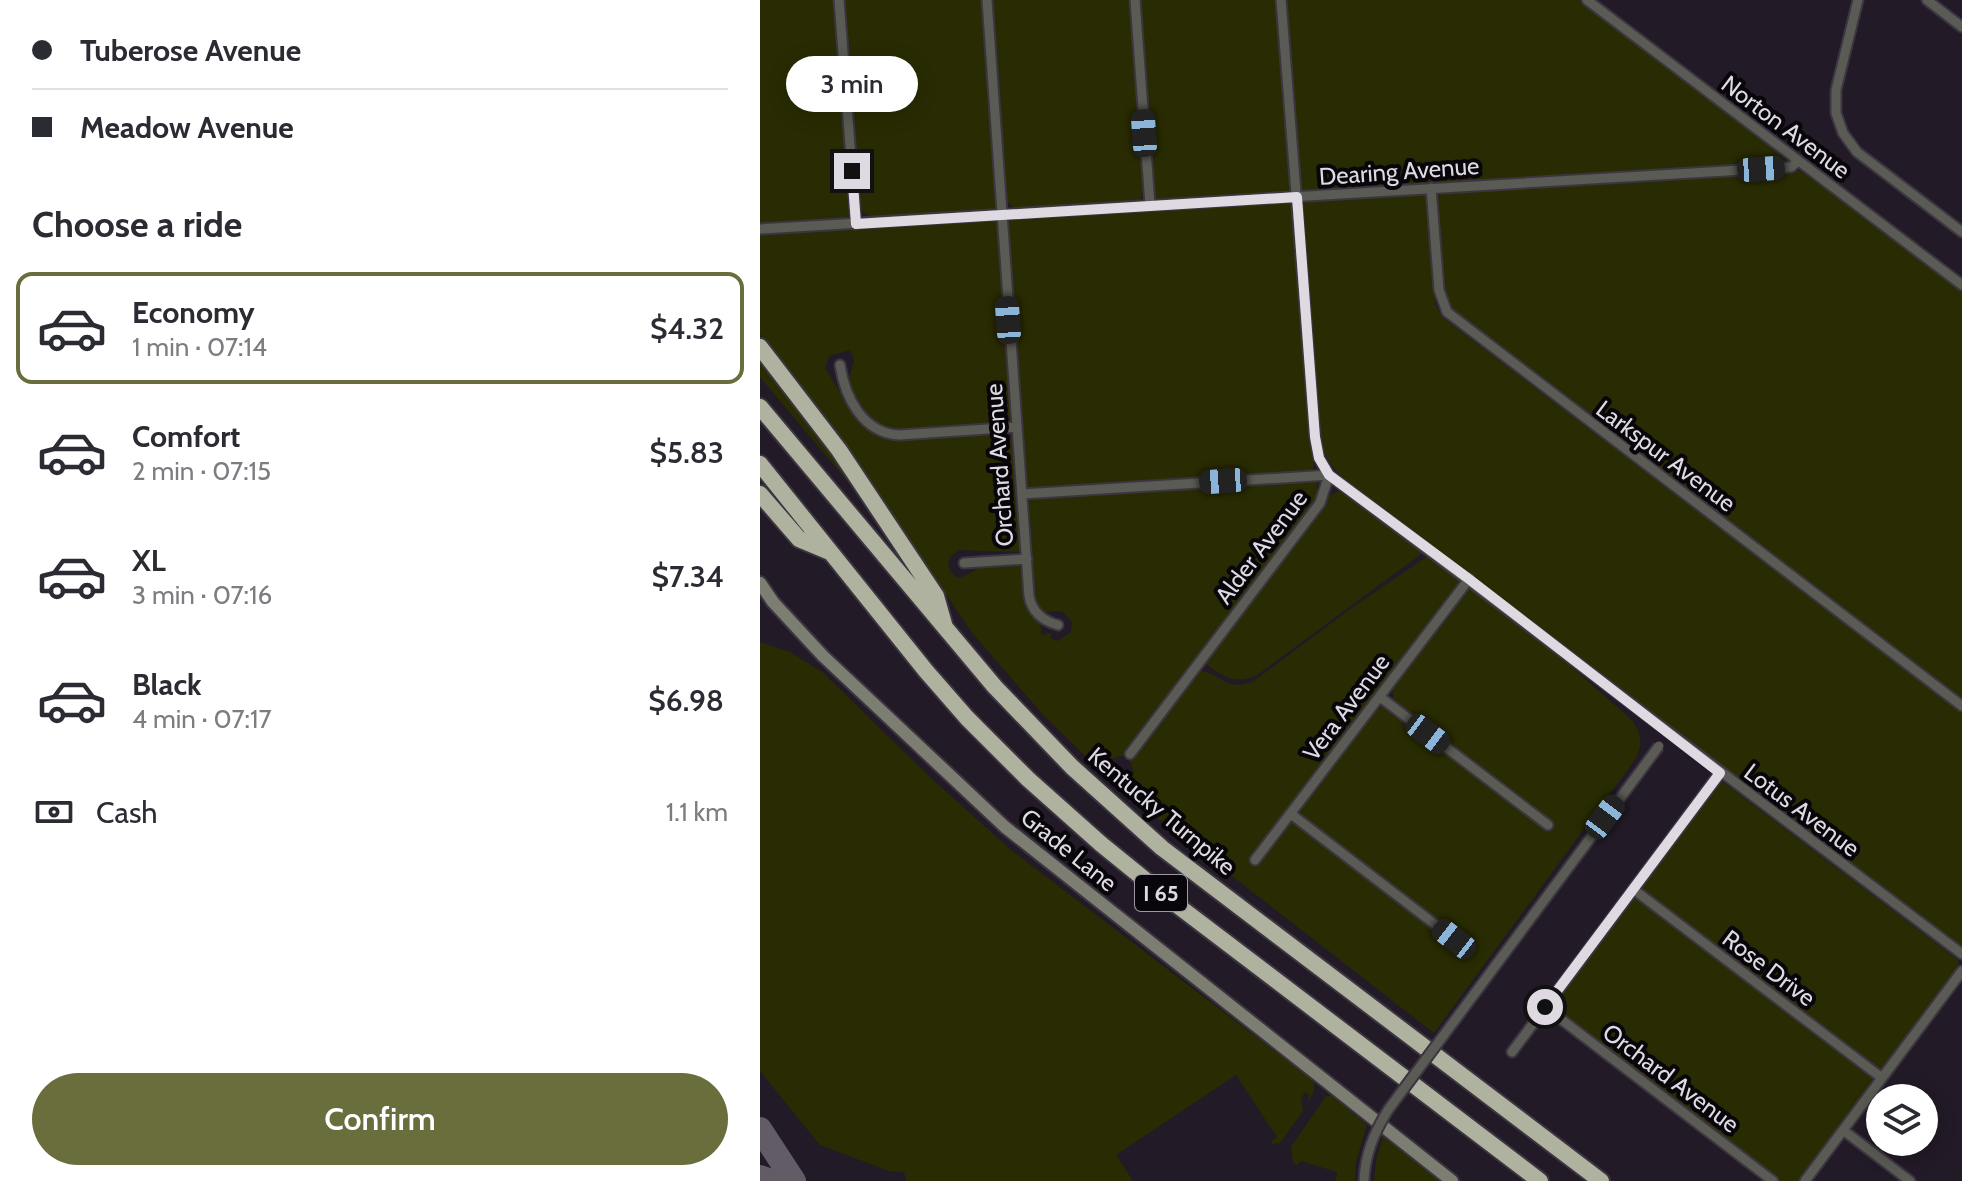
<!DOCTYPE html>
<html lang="en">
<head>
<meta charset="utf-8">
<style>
  body { margin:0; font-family:Cabin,sans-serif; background:#f2f2f3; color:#2b2b33; height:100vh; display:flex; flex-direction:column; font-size:30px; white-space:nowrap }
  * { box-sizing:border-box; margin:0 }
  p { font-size:26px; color:#7c7c81 }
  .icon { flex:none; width:44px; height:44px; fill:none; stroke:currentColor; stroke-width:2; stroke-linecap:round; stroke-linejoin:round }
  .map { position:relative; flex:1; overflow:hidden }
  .details { display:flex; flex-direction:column; background:#fff; width:760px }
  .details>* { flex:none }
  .hud { display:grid; align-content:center; height:176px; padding:0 32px; background:#fff }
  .fabs { position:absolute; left:1106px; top:1084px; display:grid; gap:16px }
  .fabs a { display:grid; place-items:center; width:72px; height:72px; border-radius:50%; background:#fff; box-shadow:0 4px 20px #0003; font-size:40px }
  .end { position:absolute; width:36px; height:36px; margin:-18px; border:10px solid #dfd9e2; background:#111; box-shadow:0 0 0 4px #111 }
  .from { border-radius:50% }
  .bubble { position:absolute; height:56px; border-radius:28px; background:#fff; box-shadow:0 4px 20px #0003; font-size:26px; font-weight:600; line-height:56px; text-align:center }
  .car { position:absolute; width:24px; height:48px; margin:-24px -12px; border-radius:10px; box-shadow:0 0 6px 2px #0007; background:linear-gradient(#222 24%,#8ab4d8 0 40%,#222 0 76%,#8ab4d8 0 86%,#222 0) }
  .hud b { display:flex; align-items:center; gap:28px; height:76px; font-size:30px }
  .hud b+b { border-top:2px solid #e1e1e2 }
  .hud i { width:20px; height:20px; background:#2b2b33 }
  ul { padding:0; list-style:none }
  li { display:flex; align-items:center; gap:24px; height:112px; margin:0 16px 12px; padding:0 16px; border:4px solid transparent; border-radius:16px }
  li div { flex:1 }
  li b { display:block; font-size:30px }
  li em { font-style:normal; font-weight:600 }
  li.on { border-color:#6a6e3c }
  li>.icon { width:72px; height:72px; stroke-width:1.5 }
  h2 { padding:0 32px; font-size:36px; line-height:96px }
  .pay { display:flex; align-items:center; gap:20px; height:88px; padding:0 32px; font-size:30px }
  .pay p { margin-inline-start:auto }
  .button { display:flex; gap:16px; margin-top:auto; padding:16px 32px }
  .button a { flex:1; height:92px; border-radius:48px; background:#6a6e3c; color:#fff; font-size:32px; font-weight:600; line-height:92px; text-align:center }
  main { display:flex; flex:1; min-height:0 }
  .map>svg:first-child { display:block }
  .green { fill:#292c02 }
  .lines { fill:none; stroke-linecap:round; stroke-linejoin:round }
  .taxiway { stroke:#625c66; stroke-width:24 }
  .minor-casing { stroke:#3c3540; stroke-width:13 }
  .secondary-casing { stroke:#3c3540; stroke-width:16 }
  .motorway-casing { stroke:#3c3540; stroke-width:20 }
  .minor { stroke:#5a5b54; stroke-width:9 }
  .secondary { stroke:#7c7e72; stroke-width:12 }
  .motorway { stroke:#afb29f; stroke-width:16 }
  .minor-bridge-casing { stroke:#3c3540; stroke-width:13; stroke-linecap:butt }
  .minor-bridge { stroke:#5a5b54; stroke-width:9 }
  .route { stroke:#dfd9e2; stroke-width:10 }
  .labels { text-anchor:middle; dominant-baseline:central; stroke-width:8; stroke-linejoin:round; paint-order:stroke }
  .shield { fill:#09060b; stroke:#9f9aa2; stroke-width:2 }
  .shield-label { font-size:22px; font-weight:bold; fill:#dfd9e2 }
  .street-label { font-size:24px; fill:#dfd9e2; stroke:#09060b }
</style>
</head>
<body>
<main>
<section class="details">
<div class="hud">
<b><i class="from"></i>Tuberose Avenue</b>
<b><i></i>Meadow Avenue</b>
</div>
<h2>Choose a ride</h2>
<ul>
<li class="on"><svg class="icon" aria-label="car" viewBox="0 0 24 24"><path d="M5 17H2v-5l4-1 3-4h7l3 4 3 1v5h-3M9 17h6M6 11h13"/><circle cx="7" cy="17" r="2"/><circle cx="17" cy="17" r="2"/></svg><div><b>Economy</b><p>1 min · 07:14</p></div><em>$4.32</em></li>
<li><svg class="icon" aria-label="car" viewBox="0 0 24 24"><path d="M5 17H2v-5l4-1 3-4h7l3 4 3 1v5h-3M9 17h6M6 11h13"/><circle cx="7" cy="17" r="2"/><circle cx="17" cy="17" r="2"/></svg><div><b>Comfort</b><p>2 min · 07:15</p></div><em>$5.83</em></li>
<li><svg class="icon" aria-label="car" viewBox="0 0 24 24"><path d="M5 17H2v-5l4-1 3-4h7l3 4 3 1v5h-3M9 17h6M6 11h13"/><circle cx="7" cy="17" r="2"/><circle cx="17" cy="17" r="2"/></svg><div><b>XL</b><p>3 min · 07:16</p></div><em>$7.34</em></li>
<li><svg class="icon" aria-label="car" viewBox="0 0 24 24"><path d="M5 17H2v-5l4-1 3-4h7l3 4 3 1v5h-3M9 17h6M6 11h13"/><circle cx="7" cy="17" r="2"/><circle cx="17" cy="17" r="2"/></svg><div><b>Black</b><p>4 min · 07:17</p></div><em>$6.98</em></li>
</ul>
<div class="pay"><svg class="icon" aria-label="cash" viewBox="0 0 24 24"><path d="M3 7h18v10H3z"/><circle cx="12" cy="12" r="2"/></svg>Cash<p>1.1 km</p></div>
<div class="button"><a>Confirm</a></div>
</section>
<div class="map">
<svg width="1202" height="1181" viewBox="0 0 1202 1181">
  <rect width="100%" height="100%" fill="#221a26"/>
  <path class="green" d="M0 0H75L90 214 84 220 0 226Z
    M82 0H222L236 186V210L112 218 100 209Z
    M230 0H371L384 189 380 201 258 210 246 201Z
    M378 0H518L531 182 529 192 400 201 393 195Z
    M526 0H819L1010 145 1026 160 1021 164 545 192 541 188Z
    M1026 171H1040L1051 176 1202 290V702L694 315C675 283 679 236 677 200L680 193Z
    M657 194 666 195 669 199 675 303 682 317 1202 713V948L590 484C574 469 564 459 560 438L543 205 546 201Z
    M516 202 529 203 532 208 554 466 552 470 537 473 265 489 246 225 253 218Z
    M229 220 236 221 238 227 251 414 248 421C221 424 145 438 123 428 105 420 97 403 87 387L94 360 90 350 69 356 65 368 92 411 107 430 117 436 127 440H148L212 435 249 436 253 440 260 552 199 550 191 556 188 565C197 587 205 574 219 568 230 563 250 564 260 566L266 605 281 627V635L290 633 292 635 290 638 298 641 311 632 312 622 303 612C288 609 285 618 275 603L269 498 546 479H557V500L438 663 365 755 347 760 337 758 333 763 286 718 213 634 74 430 0 334V232Z
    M0 356 98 485 94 489 0 377Z
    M581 490 664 552 497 675C475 685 463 677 445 663L569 496Z
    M669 555 697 577 699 586 491 859 530 823 552 826 540 812 541 807C553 789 606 713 622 707L787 829 633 702V686L708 590H714L781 640 873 721C882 736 883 745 874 761L674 1033 364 792 374 773 370 761 438 671C461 671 465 694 494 681L589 610Z
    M0 642 30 652 62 672 171 778 251 850 554 1081V1091L548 1103 549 1095 545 1092 541 1098 543 1111 520 1143 512 1144 511 1141 517 1137 476 1075 356 1155 373 1181H146L144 1172 129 1171 60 1145 0 1071Z
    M960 780 1198 960 1199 968 1196 973 1124 1069 1116 1070 878 888Z
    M875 897 1115 1081 1040 1181H1018L796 1012 794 1003 871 898Z
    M566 1096H572L607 1125 596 1162 595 1181H576L577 1172 541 1161 537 1166 533 1163 531 1147Z
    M623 1136 680 1181H614L616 1160Z"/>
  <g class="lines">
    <path class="taxiway" d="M0 1129 34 1181
      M0 1177 11 1181"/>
    <g class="minor-casing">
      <path id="minor" d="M79 0 96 224
        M227 0 269 596C272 612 283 621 298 625
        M375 0 390 205
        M827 0 1202 285
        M1098 0 1076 90V113L1083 133 1097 152 1202 232
        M1167 0 1202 27
        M671 188 679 290 687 312 1202 706
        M0 229 1031 167 1038 161
        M80 365C85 398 103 433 139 435L257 427
        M262 494 569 475 1202 954
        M204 563 267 559
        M620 697 788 825
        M370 754 560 503 569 475 559 458 555 437 521 0
        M531 814 694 939
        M495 860 709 579
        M873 889 1122 1078
        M785 1007 1013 1181
        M752 1052 960 773
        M1083 1130 1150 1181
        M1045 1181 1202 971"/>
    </g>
    <g class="secondary-casing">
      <path id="secondary" d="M0 583 13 602 63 656 245 827 692 1181"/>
    </g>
    <g class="motorway-casing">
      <path id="motorway" d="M0 347 79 450 176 596 184 624
        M0 407 235 687 312 767 402 848 841 1181
        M0 464 166 671 207 718 268 779 341 844 405 896 780 1181
        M0 494 39 539 70 552"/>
    </g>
    <use href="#minor" class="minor"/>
    <use href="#secondary" class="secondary"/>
    <use href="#motorway" class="motorway"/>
    <g class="minor-bridge-casing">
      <path id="minor-bridge" d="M604 1181C605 1154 614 1133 628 1110L899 746"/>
    </g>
    <use href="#minor-bridge" class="minor-bridge"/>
  </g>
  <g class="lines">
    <path class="route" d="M92 171 96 224 537 197 555 437 559 458 569 475 709 579 960 773 785 1007"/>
  </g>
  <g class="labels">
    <rect class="shield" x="375" y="875" width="52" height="36" rx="6"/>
    <g class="shield-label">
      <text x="401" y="893">I 65</text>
    </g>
    <g class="street-label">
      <text transform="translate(1026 127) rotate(37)">Norton Avenue</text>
      <text transform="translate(639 171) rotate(-4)">Dearing Avenue</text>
      <text transform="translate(906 456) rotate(37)">Larkspur Avenue</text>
      <text transform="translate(239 465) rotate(-94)">Orchard Avenue</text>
      <text transform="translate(501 547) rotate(-53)">Alder Avenue</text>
      <text transform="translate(586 707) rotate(-53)">Vera Avenue</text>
      <text transform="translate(1042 810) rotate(37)">Lotus Avenue</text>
      <text transform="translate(402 811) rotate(40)">Kentucky Turnpike</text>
      <text transform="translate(309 850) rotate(39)">Grade Lane</text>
      <text transform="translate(1009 968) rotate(37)">Rose Drive</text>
      <text transform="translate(911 1078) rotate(37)">Orchard Avenue</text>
    </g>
  </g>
</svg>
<div class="fabs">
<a><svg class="icon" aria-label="layers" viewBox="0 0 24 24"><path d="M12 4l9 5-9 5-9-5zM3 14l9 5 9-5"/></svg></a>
</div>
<i class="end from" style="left:785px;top:1007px"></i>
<i class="end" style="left:92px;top:171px"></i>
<div class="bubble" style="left:26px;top:56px;width:132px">3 min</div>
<i class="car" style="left:384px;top:133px;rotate:356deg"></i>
<i class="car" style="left:1001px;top:169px;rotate:86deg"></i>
<i class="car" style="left:248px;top:320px;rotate:356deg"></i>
<i class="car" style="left:463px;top:481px;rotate:266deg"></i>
<i class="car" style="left:668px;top:734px;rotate:127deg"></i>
<i class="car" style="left:845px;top:817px;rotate:37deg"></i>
<i class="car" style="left:694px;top:939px;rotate:308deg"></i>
</div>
</main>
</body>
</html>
